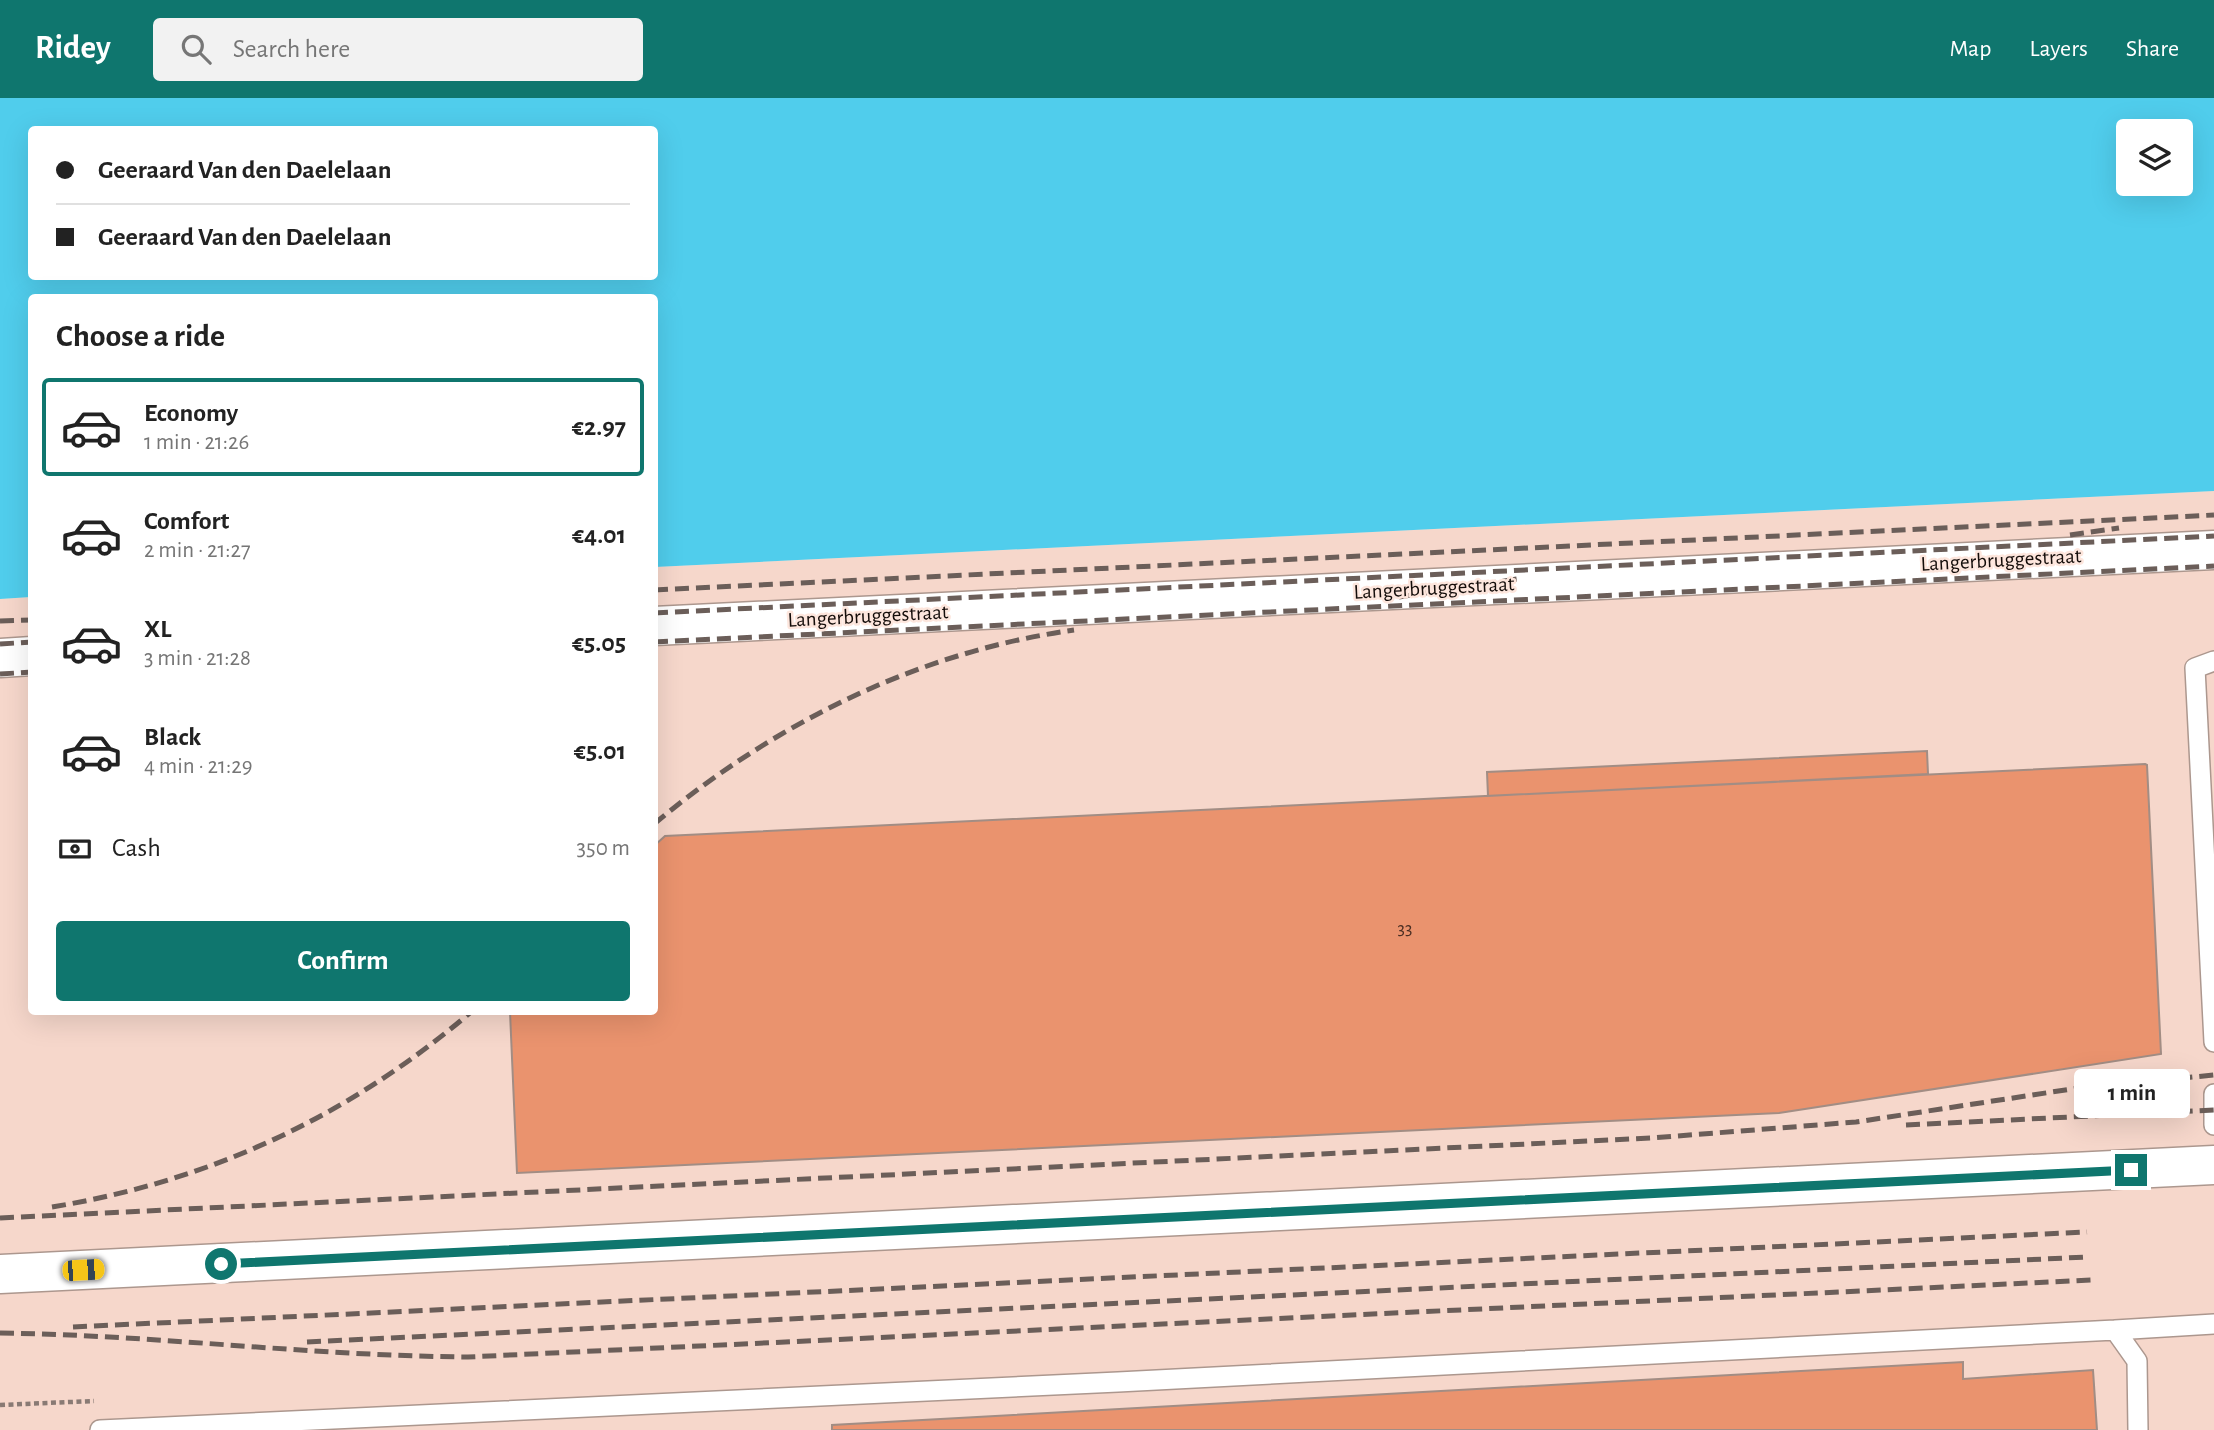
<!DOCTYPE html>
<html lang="en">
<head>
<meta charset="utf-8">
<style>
  body { margin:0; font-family:"Alegreya Sans",sans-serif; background:#f2f2f2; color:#222; height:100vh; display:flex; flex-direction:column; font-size:26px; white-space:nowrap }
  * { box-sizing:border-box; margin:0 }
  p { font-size:23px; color:#767676 }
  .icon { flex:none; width:38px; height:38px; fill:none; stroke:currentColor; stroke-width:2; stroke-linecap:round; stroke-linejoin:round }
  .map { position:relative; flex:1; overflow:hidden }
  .panel { position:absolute; left:28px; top:196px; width:630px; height:721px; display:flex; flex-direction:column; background:#fff; border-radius:7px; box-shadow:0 7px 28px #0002 }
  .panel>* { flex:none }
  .top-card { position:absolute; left:28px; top:28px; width:630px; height:154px; border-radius:7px; box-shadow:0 7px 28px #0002; display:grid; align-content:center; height:154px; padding:0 28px; background:#fff }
  .controls { position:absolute; left:2116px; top:21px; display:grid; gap:14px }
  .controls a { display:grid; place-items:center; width:77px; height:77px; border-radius:7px; background:#fff; box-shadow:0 7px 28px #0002; font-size:35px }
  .end { position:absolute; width:32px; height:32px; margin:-16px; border:9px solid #0f766e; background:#fff; box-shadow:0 0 0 4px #fff }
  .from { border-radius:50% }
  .bubble { position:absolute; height:49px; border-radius:7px; background:#fff; box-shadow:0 7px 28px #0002; font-size:23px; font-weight:600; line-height:49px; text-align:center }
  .car { position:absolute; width:21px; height:42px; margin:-21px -10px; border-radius:9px; box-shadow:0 0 5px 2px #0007; background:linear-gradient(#f5c518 24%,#345 0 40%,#f5c518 0 76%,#345 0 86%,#f5c518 0) }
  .top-card b { display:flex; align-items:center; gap:24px; height:66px; font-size:26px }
  .top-card b+b { border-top:2px solid #e0e0e0 }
  .top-card i { width:18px; height:18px; background:#222 }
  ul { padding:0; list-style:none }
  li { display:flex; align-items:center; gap:21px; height:98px; margin:0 14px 10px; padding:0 14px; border:4px solid transparent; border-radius:7px }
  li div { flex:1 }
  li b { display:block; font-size:26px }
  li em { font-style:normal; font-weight:600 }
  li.selected { border-color:#0f766e }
  li>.icon { width:63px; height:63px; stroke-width:1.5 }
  h2 { padding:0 28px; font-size:32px; line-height:84px }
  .pay { display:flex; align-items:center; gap:18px; height:77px; padding:0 28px; font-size:26px }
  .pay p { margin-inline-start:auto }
  .primary-button { display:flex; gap:14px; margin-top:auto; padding:14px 28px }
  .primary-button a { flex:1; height:80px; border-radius:7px; background:#0f766e; color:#fff; font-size:28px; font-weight:600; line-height:80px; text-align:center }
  header { display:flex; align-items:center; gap:42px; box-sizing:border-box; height:98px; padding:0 35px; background:#0f766e; color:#fff }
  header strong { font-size:33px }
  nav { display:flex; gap:38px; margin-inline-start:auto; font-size:24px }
  .search { width:490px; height:63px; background:#f2f2f2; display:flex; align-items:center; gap:18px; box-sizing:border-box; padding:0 24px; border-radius:7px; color:#767676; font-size:26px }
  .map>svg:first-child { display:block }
  .built { fill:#f6d7cb }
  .water { fill:#50cdec; fill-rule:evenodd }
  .building { fill:#ea936e; stroke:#a28d84; stroke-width:2 }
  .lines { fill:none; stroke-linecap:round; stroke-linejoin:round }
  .lane-casing { stroke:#ac978e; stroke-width:22 }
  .street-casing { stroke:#ac978e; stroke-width:41 }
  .path { stroke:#897a74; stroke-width:4.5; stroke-dasharray:5 3.5; stroke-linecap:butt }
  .lane { stroke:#fff; stroke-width:19 }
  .street { stroke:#fff; stroke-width:38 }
  .rail { stroke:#6b5e59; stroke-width:5; stroke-dasharray:14 7; stroke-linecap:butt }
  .route { stroke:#0f766e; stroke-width:9 }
  .labels { text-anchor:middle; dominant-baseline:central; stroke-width:5; stroke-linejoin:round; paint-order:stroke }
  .number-label { font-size:18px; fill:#4a2e23 }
  .street-label { font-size:21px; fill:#140d0a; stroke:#fde6dd }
</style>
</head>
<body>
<header>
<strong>Ridey</strong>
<div class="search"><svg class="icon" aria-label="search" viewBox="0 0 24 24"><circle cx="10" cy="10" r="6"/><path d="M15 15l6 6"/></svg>Search here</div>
<nav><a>Map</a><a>Layers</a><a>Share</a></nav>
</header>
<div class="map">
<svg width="2214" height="1332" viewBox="0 0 2214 1332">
  <rect width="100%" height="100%" fill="#fde6dd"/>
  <path class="built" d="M2214 393V1332H0V501L31 499 32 914H654L655 469Z"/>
  <path class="water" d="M0 0H2214V393L655 469 654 200H32L31 499 0 501ZM32 32H654V178H32ZM2128 33H2180V86H2128Z"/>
  <path class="building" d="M1927 653 1928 676 1488 698 1487 674Z
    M2145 666 2147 667 2161 956 1779 1015 517 1075 510 914H654V748L665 738Z
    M1963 1264V1281L2093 1272 2097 1332H832V1327Z"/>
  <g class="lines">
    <g class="lane-casing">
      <path id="lane" d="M2214 563 2195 570 2214 944
        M2214 996V1027
        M2115 1232 2214 1226
        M100 1332 1118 1284 2115 1232 2137 1263 2138 1332"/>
    </g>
    <g class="street-casing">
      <path id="street" d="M654 528 2214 452
        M0 560 32 558
        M0 1176 2214 1067"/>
    </g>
    <path class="path" d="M0 1307 94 1303"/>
    <use href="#lane" class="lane"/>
    <use href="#street" class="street"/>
    <path class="rail" d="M2070 437 2119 430
      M654 492 2214 417
      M1399 499 1517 481
      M654 515 2214 438
      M0 523 32 522
      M654 544 2214 468
      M0 546 32 544
      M0 576 32 574
      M654 726C774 626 917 554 1074 532
      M1906 1027 2214 1012
      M52 1109C211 1083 349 1018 471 914
      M0 1120 1651 1040 1856 1024 2078 990 2214 977
      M73 1229 2087 1134
      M0 1235C156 1237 312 1258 468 1259L2091 1182
      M307 1244 2086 1159"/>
  </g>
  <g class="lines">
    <path class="route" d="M221 1166 2131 1072"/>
  </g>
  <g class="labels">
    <g class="number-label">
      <text x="1405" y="831">33</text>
    </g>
    <g class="street-label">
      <text transform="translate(2001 462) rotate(-3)">Langerbruggestraat</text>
      <text transform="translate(1434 490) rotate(-3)">Langerbruggestraat</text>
      <text transform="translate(868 518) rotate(-3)">Langerbruggestraat</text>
    </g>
  </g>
</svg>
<div class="controls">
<a><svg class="icon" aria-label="layers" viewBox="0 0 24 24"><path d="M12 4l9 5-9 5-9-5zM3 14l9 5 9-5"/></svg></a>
</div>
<i class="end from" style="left:221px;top:1166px"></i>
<i class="end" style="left:2131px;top:1072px"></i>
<div class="bubble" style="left:2074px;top:971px;width:116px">1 min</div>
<i class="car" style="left:83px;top:1172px;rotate:87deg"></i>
<div class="top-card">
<b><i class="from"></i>Geeraard Van den Daelelaan</b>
<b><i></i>Geeraard Van den Daelelaan</b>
</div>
<section class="panel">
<h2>Choose a ride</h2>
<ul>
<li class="selected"><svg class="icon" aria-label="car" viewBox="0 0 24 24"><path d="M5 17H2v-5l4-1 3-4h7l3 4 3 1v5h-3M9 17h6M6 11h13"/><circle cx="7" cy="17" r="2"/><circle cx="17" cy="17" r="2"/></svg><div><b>Economy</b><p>1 min · 21:26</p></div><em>€2.97</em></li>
<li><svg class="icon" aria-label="car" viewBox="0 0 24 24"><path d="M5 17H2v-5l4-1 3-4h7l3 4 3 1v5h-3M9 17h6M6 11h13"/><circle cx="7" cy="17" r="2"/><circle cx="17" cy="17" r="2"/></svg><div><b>Comfort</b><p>2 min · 21:27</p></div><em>€4.01</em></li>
<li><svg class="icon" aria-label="car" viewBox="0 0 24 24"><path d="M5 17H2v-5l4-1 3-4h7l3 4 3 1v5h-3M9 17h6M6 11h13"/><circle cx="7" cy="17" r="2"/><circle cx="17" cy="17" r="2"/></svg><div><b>XL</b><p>3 min · 21:28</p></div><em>€5.05</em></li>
<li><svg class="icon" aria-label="car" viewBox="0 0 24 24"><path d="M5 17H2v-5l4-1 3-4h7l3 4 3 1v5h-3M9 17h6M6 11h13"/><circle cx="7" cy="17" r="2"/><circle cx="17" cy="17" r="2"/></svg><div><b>Black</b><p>4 min · 21:29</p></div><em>€5.01</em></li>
</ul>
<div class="pay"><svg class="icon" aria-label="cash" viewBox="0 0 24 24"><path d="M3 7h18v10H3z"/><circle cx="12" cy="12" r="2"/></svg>Cash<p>350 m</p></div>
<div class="primary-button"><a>Confirm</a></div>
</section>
</div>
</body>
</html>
